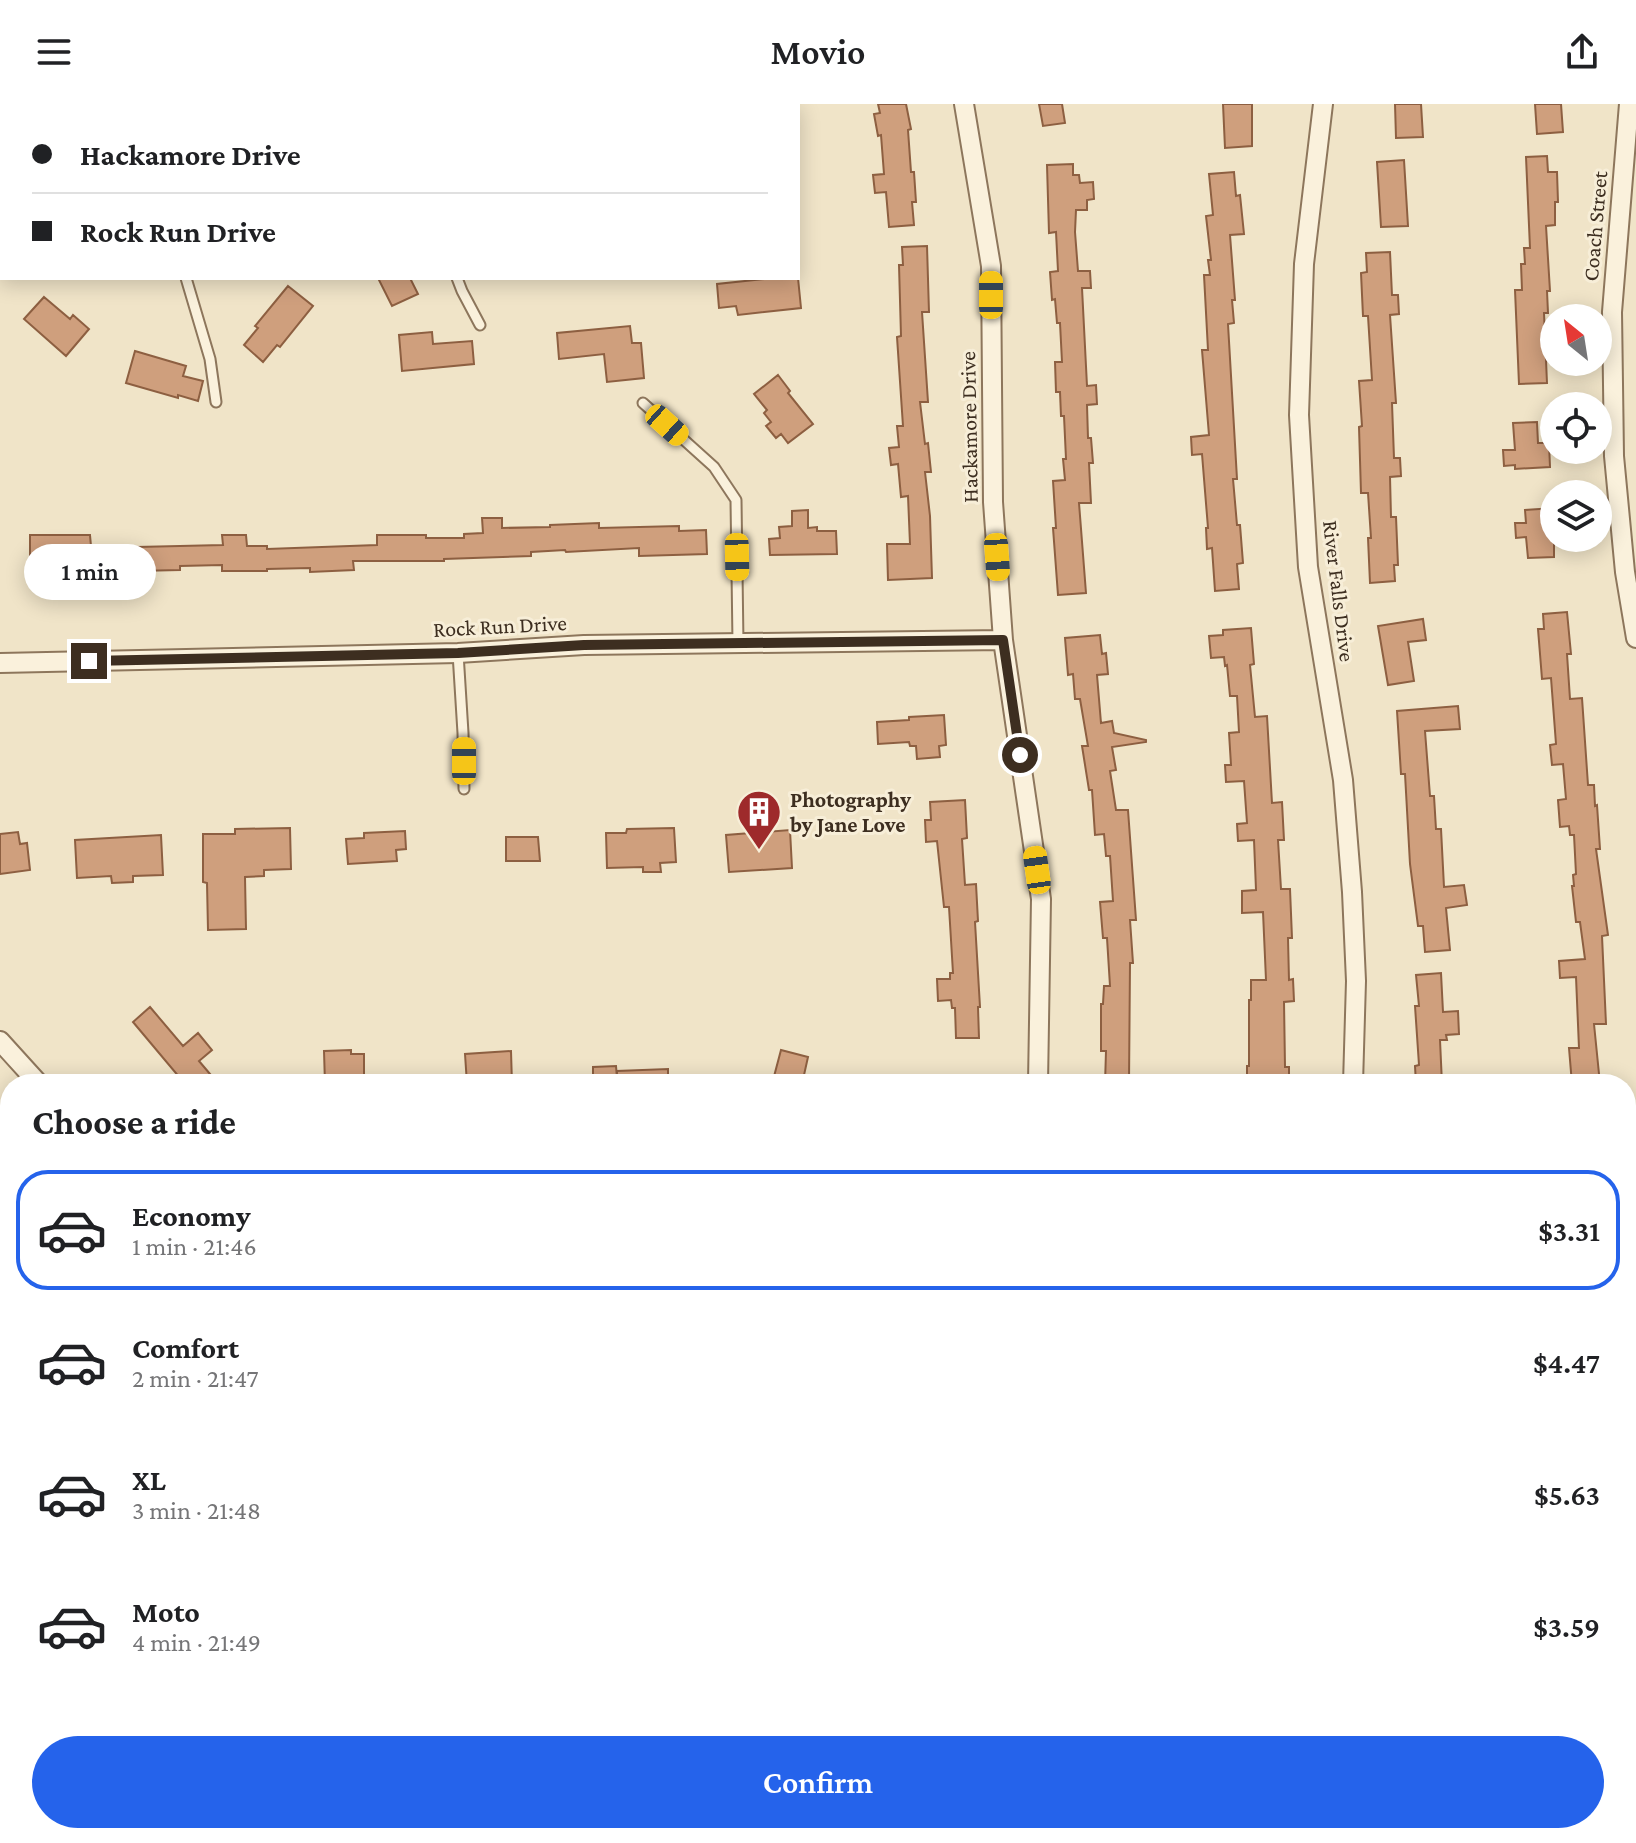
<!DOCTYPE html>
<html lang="en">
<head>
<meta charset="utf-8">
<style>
  body { margin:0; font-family:"Crimson Pro",serif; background:#f6f6f6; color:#202124; height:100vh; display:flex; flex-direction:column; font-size:30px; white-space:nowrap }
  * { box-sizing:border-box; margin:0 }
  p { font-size:26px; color:#757577 }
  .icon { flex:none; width:44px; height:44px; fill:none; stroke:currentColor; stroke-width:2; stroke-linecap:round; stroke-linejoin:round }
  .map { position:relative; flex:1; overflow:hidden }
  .details { position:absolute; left:0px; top:970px; width:1636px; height:770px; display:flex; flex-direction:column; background:#fff; border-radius:32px 32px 0 0; box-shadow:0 4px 20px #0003 }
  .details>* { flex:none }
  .guide { position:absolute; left:0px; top:0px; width:800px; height:176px; box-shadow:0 4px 20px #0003; display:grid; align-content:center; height:176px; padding:0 32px; background:#fff }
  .needle { width:52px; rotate:330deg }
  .tools { position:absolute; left:1540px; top:200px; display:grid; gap:16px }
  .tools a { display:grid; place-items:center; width:72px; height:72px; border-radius:50%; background:#fff; box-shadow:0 4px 20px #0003; font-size:40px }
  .end { position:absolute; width:36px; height:36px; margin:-18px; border:10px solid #3d2e20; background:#fff; box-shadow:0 0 0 4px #fff }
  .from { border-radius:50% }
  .bubble { position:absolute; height:56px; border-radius:28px; background:#fff; box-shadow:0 4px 20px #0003; font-size:26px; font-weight:600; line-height:56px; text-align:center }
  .car { position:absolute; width:24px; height:48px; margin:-24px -12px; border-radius:10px; box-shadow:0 0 6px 2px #0007; background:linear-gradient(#f5c518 24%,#345 0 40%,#f5c518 0 76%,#345 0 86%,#f5c518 0) }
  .guide b { display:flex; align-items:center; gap:28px; height:76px; font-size:30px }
  .guide b+b { border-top:2px solid #e0e0e0 }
  .guide i { width:20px; height:20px; background:#202124 }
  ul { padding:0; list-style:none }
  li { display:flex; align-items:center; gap:24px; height:120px; margin:0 16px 12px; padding:0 16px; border:4px solid transparent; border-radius:32px }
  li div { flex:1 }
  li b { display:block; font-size:30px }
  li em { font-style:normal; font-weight:600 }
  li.on { border-color:#2563eb }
  li>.icon { width:72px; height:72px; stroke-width:1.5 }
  h2 { padding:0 32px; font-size:36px; line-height:96px }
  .primary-button { display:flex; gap:16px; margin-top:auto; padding:16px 32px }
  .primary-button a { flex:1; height:92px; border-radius:48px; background:#2563eb; color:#fff; font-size:32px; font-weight:600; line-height:92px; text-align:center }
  header { display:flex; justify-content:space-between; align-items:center; height:104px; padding:0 32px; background:#fff; font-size:36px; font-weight:600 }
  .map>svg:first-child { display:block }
  .green { fill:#c9cf9b }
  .building { fill:#cf9f7d; stroke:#8d5f41; stroke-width:2 }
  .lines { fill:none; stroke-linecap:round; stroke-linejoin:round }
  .service-casing { stroke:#8d765c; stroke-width:13 }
  .minor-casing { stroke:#8d765c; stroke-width:22 }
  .service { stroke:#faf1dc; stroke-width:9 }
  .minor { stroke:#faf1dc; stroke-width:18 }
  .route { stroke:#3d2e20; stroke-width:10 }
  .labels { text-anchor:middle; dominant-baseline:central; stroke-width:6; stroke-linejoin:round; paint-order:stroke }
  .street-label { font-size:22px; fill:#3d2e20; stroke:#f7eed8 }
  .poi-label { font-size:22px; font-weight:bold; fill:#3d2e20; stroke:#f7eed8; text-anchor:start }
</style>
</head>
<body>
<header><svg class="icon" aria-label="menu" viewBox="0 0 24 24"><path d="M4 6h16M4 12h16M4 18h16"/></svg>Movio<svg class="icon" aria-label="share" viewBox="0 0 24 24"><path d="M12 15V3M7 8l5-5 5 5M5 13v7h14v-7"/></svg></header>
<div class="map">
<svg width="1636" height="1739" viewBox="0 0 1636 1739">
  <rect width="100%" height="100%" fill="#f0e4c8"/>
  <path class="green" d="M0 1213 10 1222V1645L0 1644Z
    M114 1730H361L358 1739H112Z
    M1330 1730H1528L1538 1739H1337Z"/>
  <path class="building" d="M878 0H906L911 25 908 26 911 68H914L916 98H912L914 121 889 123 886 88 875 89 873 71 884 70 881 31 878 32 874 10 880 9Z
    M1039 0H1062L1065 19 1043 22Z
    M1223 0H1252V42L1225 44Z
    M1395 0H1421L1423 33 1396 34Z
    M1535 0H1561L1563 28 1537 30Z
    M1547 52 1548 68H1557L1558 98H1555V121L1546 122 1550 187H1547L1548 209H1544L1547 279 1519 280 1515 186H1522L1521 160H1525L1524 144H1530L1526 53Z
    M1404 56 1408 122 1381 123 1377 58Z
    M1073 60V71H1079L1080 79 1093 78 1094 95 1087 96V106H1076L1075 128 1078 167H1090L1091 184H1082L1087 282 1096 281 1097 300 1087 301 1088 334H1091L1093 359H1089L1091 399H1079L1086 489 1058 491 1053 424H1056L1053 377 1065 376 1063 355H1066L1064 312H1061L1060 288H1056L1055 258H1062L1060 219H1057L1055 195 1052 196 1050 168 1058 167 1056 128 1049 129 1047 61Z
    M1234 68 1236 92 1240 91 1244 130 1230 131 1235 196H1232L1234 219 1228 220 1237 375H1233L1237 421H1240L1243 459 1237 460 1239 485 1215 487 1212 444 1207 445 1206 424H1208L1202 350 1192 351 1191 333 1209 331 1202 246H1208L1204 171H1210L1208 156H1211L1206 112 1213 111 1209 70Z
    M927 142 929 208H922L928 298H920L925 340 928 339 931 368H925L930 412 932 474 888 476 887 440H910L908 392 901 393 898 360 891 361 889 344 899 343 897 322H903L897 233 901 232 899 161H903L902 143Z
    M1390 148 1392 191H1398L1399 210 1390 211 1396 299H1392L1394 354H1400L1401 372 1390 373 1391 413H1396L1398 461H1394L1395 477 1370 479 1368 434H1371L1368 389H1361L1359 323 1362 322 1359 277 1372 276 1368 212H1363L1361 169 1367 168 1366 149Z
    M378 174H410L418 190 392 202Z
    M774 174H798L801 204 738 211 736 202 719 204 717 180Z
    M288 182 313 202 280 243 277 241 263 258 244 241 258 224 255 222Z
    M44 193 70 215 73 211 89 225 66 252 24 215Z
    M630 222 632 239H641L644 274 607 278 604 250 559 255 557 229Z
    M432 228 433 240 472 237 474 260 402 267 399 231Z
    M135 247 186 262 183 272 203 277 198 297 178 291V294L126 279Z
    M778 271 790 287 788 289 813 320 788 339 781 330 776 334 766 322 771 318 764 309 767 306 754 290Z
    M1537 318 1538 339H1549L1550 363 1515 365V361L1504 362 1503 346H1515L1513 319Z
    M1554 404V453L1528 454 1526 433 1516 434 1515 419H1526L1525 406Z
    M808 406V424L817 423V427H836L837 450 770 451 769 435 780 434 779 423 792 422V407Z
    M482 414H502V424L550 423V421L599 419V424L679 422V427L706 426 707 450 639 452V444L566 448 565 446 531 448V452L444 455V457H353L354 466 310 468V464L267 465V467H222V461L180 462V466L136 467V464H93V467L49 468V460L30 461V431H90L91 442H93V444L223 441 222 431H246L247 442H267V445L377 441V431H426V434H464V430L483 429Z
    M1567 508 1571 550H1567L1570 595 1582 594 1588 681H1594L1595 702 1597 701 1600 745H1596L1608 831 1602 832 1606 920H1594L1600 980H1572L1569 944H1579L1576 873 1560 874 1559 857 1585 855 1580 818H1576L1572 782H1574L1573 771 1576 770 1574 731H1570L1569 722 1560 723 1558 696 1566 695 1563 660 1552 661 1550 641 1556 640 1551 574 1542 575 1538 525H1544L1543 510Z
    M1423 515 1426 536 1408 538 1414 577 1388 581 1378 522Z
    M1251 524 1254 560 1250 561 1255 613 1267 612 1272 699 1282 698 1284 736H1278L1281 785H1290L1292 834H1288L1289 876 1293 875 1294 897 1284 898 1285 963H1289V980H1247V962H1249V896H1251V876H1266L1263 808 1242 809V787L1256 786 1254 736 1238 737 1237 720 1247 719 1244 677 1226 678 1225 661H1231L1229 629 1239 628 1237 592H1230L1227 561 1225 562 1224 553 1211 554 1209 532 1223 531V526Z
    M1100 531 1102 550 1106 549 1108 570 1097 571 1101 619 1112 617 1114 629 1146 636V638L1112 643 1116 666 1110 667 1116 706H1128L1136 816H1130L1133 859H1130L1129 980H1105L1106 947H1101V900H1103L1104 882H1110L1107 834H1103L1100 798 1113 797 1110 752H1106L1104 730 1095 731 1092 686H1089L1082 642H1088L1080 595H1075L1073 570 1068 571 1065 534Z
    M1458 602 1460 625 1425 627 1430 692H1434L1436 725H1441L1444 783 1464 781 1467 801 1446 804 1450 846 1425 848 1423 822H1418L1410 760 1405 670H1401L1397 607Z
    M944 611 946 641 939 642 940 653 917 655 916 642H910L909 638 878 640 877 618 909 616V613Z
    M965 696 967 734 962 735 965 781 976 780 978 817 975 818 980 903H978L979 934H956L955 904H952L951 896 938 897 937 875H950V869H953L949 803H944L937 737 926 738 925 716H931L930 698Z
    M290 724 291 765 264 766V772L245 773 246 825 208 826 207 779 203 778V730H235V725Z
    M674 724 676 758 660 759 661 768H643V763L607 764 606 729H626L627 725Z
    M790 726 792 764 729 768 726 731Z
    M405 727 406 745 396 746 397 757 348 760 346 735 364 734V729Z
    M18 728 20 740 27 739 30 766 0 770V730Z
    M161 731 163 771 133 772V778L112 779 111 772 77 774 75 736Z
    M506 733H538L540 757H506Z
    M1441 869 1443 908 1458 907 1459 930 1446 931 1447 936H1440L1442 980H1416L1415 962 1419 961 1415 902H1419L1416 871Z
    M150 903 183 942 198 929 212 946 199 957 210 970 198 980H185L133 918Z
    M351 946V950H364V980H325L324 947Z
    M781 946 808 953 802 980H772Z
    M511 947 512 980H467L465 950Z
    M616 962 617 974V967L668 965V980H593V963Z"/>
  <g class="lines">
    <g class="service-casing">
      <path id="service" d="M428 0 429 2
        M691 0V2
        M193 2V0
        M186 174 210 255 216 298
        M457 174 462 187 480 221
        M643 299 714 363 736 396 738 539
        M458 549 463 629 464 685"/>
    </g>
    <g class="minor-casing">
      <path id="minor" d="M964 0 991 162 993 398 1003 536 1041 795 1038 980
        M1323 0 1304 160 1299 311 1308 463 1343 676 1352 788 1356 877 1353 980
        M1629 0 1612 208 1614 352 1625 468 1636 534
        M0 559 458 549 584 541 1003 536
        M0 937 39 980
        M1626 1263 1636 1235
        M1626 1641 1636 1650
        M1310 1730 1319 1739
        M359 1739 363 1730"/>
    </g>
    <use href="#service" class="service"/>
    <use href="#minor" class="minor"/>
  </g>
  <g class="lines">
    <path class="route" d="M89 557 458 549 584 541 1003 536 1020 651"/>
  </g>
  <defs>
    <g id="building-pin" transform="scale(2.3)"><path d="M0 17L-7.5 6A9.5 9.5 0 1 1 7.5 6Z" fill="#9e2a2b" stroke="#f7eed8"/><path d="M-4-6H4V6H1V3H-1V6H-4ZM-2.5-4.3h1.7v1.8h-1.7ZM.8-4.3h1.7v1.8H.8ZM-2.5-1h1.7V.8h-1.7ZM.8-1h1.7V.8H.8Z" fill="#fff"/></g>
  </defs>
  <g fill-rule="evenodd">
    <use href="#building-pin" x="759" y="708"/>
  </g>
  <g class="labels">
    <g class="street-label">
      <text transform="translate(1595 122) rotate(-85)">Coach Street</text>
      <text transform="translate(969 323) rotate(-91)">Hackamore Drive</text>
      <text transform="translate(1339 487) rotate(83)">River Falls Drive</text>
      <text transform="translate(500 522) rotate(-3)">Rock Run Drive</text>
    </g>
    <g class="poi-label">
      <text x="790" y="695">Photography<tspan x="790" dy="25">by Jane Love</tspan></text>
    </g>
  </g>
</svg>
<div class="tools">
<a><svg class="needle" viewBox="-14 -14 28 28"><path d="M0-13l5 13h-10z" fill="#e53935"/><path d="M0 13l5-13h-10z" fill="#757577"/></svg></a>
<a><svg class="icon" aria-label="locate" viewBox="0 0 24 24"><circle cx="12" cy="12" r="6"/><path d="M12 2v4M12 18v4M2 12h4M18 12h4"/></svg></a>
<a><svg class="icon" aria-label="layers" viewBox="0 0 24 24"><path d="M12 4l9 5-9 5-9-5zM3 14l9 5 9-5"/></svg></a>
</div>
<i class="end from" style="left:1020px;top:651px"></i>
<i class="end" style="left:89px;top:557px"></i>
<div class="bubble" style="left:24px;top:440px;width:132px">1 min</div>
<i class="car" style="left:991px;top:191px;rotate:0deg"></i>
<i class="car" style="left:667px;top:321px;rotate:132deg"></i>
<i class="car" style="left:737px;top:453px;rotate:179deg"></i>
<i class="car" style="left:997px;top:453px;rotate:176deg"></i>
<i class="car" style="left:464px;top:657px;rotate:0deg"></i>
<i class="car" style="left:1037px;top:766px;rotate:352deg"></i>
<div class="guide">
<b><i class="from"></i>Hackamore Drive</b>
<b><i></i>Rock Run Drive</b>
</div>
<section class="details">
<h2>Choose a ride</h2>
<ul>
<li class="on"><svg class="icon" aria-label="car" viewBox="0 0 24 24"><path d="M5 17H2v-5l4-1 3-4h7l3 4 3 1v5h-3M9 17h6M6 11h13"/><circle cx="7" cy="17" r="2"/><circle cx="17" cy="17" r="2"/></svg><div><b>Economy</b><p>1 min · 21:46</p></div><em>$3.31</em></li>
<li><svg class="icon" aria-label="car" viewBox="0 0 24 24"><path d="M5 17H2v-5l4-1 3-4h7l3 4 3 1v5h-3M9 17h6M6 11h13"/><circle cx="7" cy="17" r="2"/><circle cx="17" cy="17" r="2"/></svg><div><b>Comfort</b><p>2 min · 21:47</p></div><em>$4.47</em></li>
<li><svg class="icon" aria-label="car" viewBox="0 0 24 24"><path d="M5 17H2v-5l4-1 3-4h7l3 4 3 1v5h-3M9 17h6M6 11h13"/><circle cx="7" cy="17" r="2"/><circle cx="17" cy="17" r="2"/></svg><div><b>XL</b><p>3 min · 21:48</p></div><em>$5.63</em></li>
<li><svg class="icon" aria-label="car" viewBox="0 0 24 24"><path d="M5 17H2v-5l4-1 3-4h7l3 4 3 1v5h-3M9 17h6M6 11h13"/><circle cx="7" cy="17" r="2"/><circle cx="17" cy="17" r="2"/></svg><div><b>Moto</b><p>4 min · 21:49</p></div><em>$3.59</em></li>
</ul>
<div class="primary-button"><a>Confirm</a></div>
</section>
</div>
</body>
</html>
